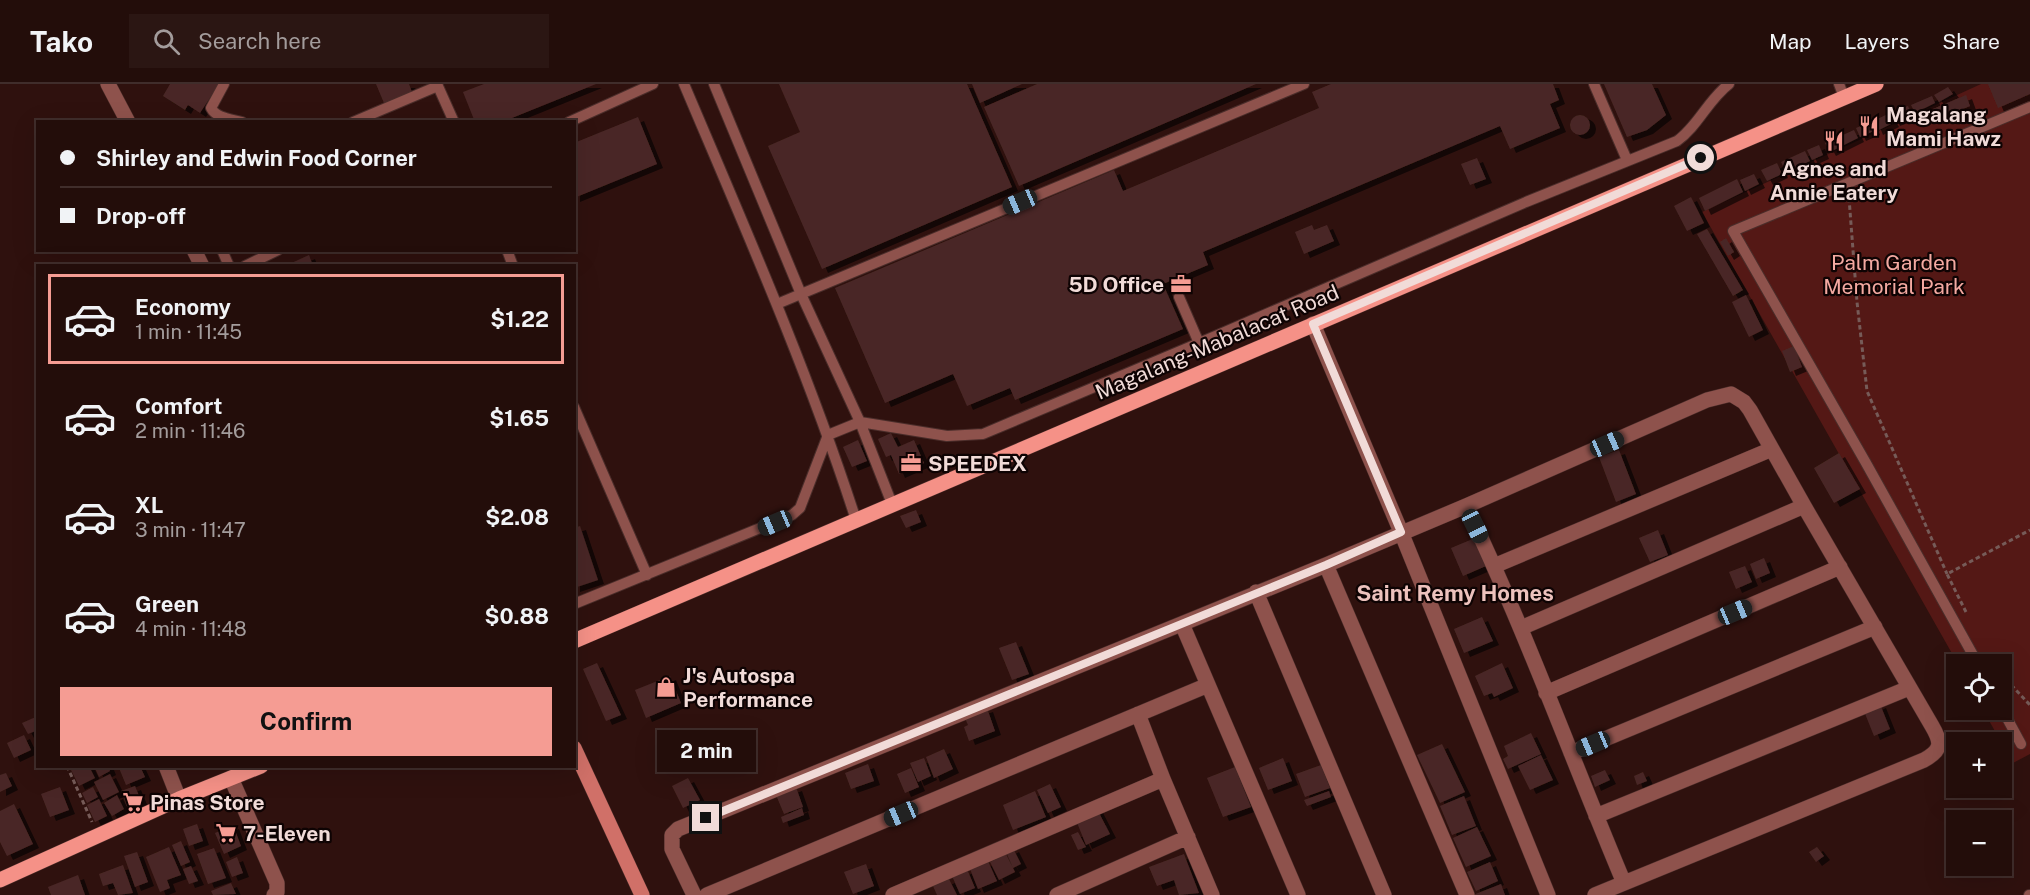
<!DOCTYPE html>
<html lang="en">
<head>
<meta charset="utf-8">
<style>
  body { margin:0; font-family:"Public Sans",sans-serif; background:#2b1613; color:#f1f3f6; height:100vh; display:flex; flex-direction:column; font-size:22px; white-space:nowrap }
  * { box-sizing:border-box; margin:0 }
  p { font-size:20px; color:#a39c9c }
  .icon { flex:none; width:33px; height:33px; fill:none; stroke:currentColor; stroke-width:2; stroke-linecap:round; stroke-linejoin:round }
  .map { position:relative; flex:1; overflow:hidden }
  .details { position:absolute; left:36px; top:180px; width:540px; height:504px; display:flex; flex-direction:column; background:#230d0a; border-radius:0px; box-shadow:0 6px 24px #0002,0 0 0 2px #402d2b }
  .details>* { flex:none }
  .top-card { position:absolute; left:36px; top:36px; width:540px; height:132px; border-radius:0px; box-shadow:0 6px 24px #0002,0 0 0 2px #402d2b; display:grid; align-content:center; height:132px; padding:0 24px; background:#230d0a }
  .tools { position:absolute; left:1946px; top:570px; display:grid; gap:12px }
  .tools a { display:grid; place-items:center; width:66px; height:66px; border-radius:0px; background:#230d0a; box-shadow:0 6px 24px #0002,0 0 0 2px #402d2b; font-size:30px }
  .end { position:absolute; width:27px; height:27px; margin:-14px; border:8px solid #f1dbd8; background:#111; box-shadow:0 0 0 3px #111 }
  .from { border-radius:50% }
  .bubble { position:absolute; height:42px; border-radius:0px; background:#230d0a; box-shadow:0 6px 24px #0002,0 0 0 2px #402d2b; font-size:20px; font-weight:700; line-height:42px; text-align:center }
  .car { position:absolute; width:18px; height:36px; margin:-18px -9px; border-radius:8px; box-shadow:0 0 4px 2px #0007; background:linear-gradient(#222 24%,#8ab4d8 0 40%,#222 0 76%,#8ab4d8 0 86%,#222 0) }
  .top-card b { display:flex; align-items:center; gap:21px; height:57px; font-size:22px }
  .top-card b+b { border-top:2px solid #402d2b }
  .top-card i { width:15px; height:15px; background:#f1f3f6 }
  ul { padding:10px 0 0; list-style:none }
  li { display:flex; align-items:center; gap:18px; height:90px; margin:0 12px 9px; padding:0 12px; border:3px solid transparent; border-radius:0px }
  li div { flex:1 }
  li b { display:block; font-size:22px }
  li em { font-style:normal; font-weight:700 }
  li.selected { border-color:#f59c93 }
  li>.icon { width:54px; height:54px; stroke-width:1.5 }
  .button { display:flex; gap:12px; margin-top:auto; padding:12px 24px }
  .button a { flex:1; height:69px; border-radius:0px; background:#f59c93; color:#111; font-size:24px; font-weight:700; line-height:69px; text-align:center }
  header { display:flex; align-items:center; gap:36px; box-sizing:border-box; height:84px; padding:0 30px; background:#230d0a; border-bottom:2px solid #402d2b }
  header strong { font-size:28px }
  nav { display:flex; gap:33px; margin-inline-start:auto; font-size:21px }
  .search { width:420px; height:54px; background:#2b1613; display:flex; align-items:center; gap:15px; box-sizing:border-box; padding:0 21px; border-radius:0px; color:#a39c9c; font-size:22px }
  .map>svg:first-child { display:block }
  .green { fill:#541815 }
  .building { fill:#492825; filter:url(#shadow) }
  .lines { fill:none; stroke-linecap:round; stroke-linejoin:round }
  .service-casing { stroke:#4a2d2a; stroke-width:12 }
  .minor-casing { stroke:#4a2d2a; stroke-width:16 }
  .secondary-casing { stroke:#4a2d2a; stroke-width:16 }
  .primary-casing { stroke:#4a2d2a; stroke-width:16 }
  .path { stroke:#765b58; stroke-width:3; stroke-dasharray:4.5 3; stroke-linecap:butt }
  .service { stroke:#8e524c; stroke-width:10 }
  .minor { stroke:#8e524c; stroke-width:15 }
  .secondary { stroke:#d07068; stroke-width:15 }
  .primary { stroke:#f59187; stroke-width:15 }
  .route { stroke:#f1dbd8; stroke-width:8 }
  .labels { text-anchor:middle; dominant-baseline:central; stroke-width:4.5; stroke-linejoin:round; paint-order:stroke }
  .poi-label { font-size:21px; font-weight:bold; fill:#f1dbd8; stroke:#0e0303; text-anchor:start }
  .park-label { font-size:21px; fill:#f4a9a1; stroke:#0e0303 }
  .street-label { font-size:21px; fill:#f1dbd8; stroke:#0e0303 }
  .neighbourhood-label { font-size:22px; font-weight:bold; fill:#edc2bd; stroke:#0e0303 }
</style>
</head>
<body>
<header>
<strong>Tako</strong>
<div class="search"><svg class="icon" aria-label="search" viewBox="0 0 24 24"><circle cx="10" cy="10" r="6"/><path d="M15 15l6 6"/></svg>Search here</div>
<nav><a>Map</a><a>Layers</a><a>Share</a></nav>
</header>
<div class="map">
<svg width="2030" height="811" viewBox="0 0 2030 811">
  <defs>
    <filter id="shadow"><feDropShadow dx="6" dy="4" stdDeviation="0" flood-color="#0009"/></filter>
  </defs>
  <rect width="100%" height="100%" fill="#2f110e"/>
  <path class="green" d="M1981 0H2030V670L2013 679 1983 626H2001V580H1958L1702 128Z"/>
  <path class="building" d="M170 0H219L200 29 188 21 185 26 163 12Z
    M376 0H409L412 8 384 19Z
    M484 0H596L502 38H475L463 8Z
    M779 0H967L1012 103 822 185 768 62 800 48Z
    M972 0H1022L980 19Z
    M1037 0H1256L1019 102 984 23Z
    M1331 0H1553L1559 16 1550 20 1560 44 1510 65 1500 42 1203 168 1208 181 1163 200 1183 245 1015 316 1010 304 967 322 953 290 885 319 835 204 1114 86 1123 107 1319 24 1312 8Z
    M1604 0H1652L1666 31 1647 46 1627 53Z
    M1988 0H2030V10L1998 24Z
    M1948 3 1953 10 1939 18 1934 11Z
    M1966 11 1970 22 1937 36 1933 25Z
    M1932 12 1935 19 1915 29 1911 21Z
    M1908 22 1912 31 1894 38 1890 29Z
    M1888 30 1893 39 1877 47 1873 37Z
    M1570 41a10 10 0 1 1 20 0a10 10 0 1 1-20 0Z
    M638 33 657 80 574 114V59Z
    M1870 38 1874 47 1860 53 1856 44Z
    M1854 46 1858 54 1830 68 1825 59Z
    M1819 61 1823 71 1812 76 1807 66Z
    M1805 67 1810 77 1786 88 1781 78Z
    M1477 74 1486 95 1470 101 1461 80Z
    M1777 79 1782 90 1767 97 1761 86Z
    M1754 90 1759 100 1745 107 1740 96Z
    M1737 95 1743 108 1705 127 1699 114Z
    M1691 113 1704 139 1687 147 1674 122Z
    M1312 141 1314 146 1327 141 1334 157 1304 170 1295 148Z
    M1707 145 1743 206 1733 212 1697 150Z
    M1726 154 1734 168 1728 172 1720 158Z
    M309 171 313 182H285Z
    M1746 211 1763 246 1749 253 1732 218Z
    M1794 262 1802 283 1790 288 1782 267Z
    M891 349 898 363 914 356 924 379 899 390 891 371 886 373 878 355Z
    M858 356 867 377 852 383 843 363Z
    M1619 366 1636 410 1616 418 1599 373Z
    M1839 369 1860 405 1834 419 1814 384Z
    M916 426 921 438 906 444 900 432Z
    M580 442 598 496 574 504V444Z
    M1658 446 1668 471 1650 478 1639 454Z
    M1475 454 1486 482 1463 492 1451 464Z
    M1764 474 1770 489 1756 495 1750 480Z
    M1745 482 1752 498 1736 505 1729 488Z
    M1482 533 1493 557 1464 569 1454 545Z
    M1016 558 1029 590 1012 596 999 564Z
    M597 579 621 631 606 637 583 585Z
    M1502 579 1513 604 1494 613 1492 609 1484 612 1475 592Z
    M670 592 681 619 646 634 635 606Z
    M1880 620 1890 645 1874 652 1864 627Z
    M987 624 995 647 969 657 964 643 968 641 964 632Z
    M38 632V646L28 650 22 639Z
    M1531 649 1541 670 1508 685 1503 675 1508 672 1504 662Z
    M24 651 31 666 14 674 7 659Z
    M1442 660 1465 708 1440 719 1417 671Z
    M944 665 953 685 934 694 926 673Z
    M1541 671 1553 696 1530 706 1518 682Z
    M924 674 931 692 918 698 910 679Z
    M1283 674 1292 697 1268 706 1259 684Z
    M868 680 874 697 851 705 845 689Z
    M1321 681 1330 704 1305 713 1296 690Z
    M69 682H89L95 694 79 702Z
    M94 682H108L110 687 99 693Z
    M121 682H140L145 693 126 701 119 684Z
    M1235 683 1251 723 1223 733 1207 694Z
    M911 684 919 703 905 709 897 690Z
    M1605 686 1610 696 1595 703 1591 692Z
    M1643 688 1647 697 1637 701 1634 692Z
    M6 689 12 702 0 708V691Z
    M110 690 119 708 103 716 94 698Z
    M688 694 700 716 683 724 672 702Z
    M1050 700 1061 723 1048 729 1037 706Z
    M135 702 142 719 128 725 121 707Z
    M60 703 69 726 50 733 41 710Z
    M93 703 98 713 87 719 82 709Z
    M796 703 803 723 784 730 776 711Z
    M1035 707 1046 733 1013 746 1003 721Z
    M1329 707 1331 713 1307 722 1304 716Z
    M117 711 124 725 112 732 104 719Z
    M1464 712 1476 742 1452 751 1440 722Z
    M99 715 107 732 95 738 87 721Z
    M14 720 33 760 7 772 0 758V727Z
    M802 724 804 731 783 739 781 733Z
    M1097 725 1110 750 1086 761 1076 736Z
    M197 740 203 757 189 762 183 745Z
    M233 741 241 762 224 770 215 749Z
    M1477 743 1491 772 1466 783 1453 754Z
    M1078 748 1086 763 1078 766 1071 751Z
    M181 757 190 778 181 782 172 761Z
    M169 763 181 791 167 796 170 804 160 808 146 773Z
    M1817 763 1824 772 1816 778 1809 768Z
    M214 764 226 794 208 800 197 770Z
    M1013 764 1021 780 1013 784 1006 768Z
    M137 768 148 798 135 803 124 772Z
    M1006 770 1015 788 999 796 990 778Z
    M1184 770 1199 809 1179 811 1174 796 1157 802 1149 783Z
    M237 773 243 789 232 793 226 778Z
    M988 777 997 797 978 805 970 785Z
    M1490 778 1498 797 1476 807 1467 788Z
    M866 780 874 802 853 810 844 788Z
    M123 781 133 809 118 811 113 799 103 802 99 790Z
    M191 782 198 797 189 800 183 785Z
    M967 785 975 804 960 810 952 792Z
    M78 791 85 811H51L48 803Z
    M949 795 957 811H937L933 802Z
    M231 799 236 810 213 811 211 807Z
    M1501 800 1505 811H1473Z"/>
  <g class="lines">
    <g class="service-casing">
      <path id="service" d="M224 0 211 24C216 34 231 35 242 38
        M437 0 454 38
        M684 0C745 144 808 287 856 436
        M714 0 801 210 860 338 892 420
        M1594 0 1627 76
        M1839 0 1844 13
        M353 38 438 2
        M569 38 653 0
        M222 166 229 182
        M507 166 513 182
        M245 182 278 166
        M1179 213 1199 259
        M777 220 1304 0
        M574 323 647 491
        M574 520 792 431 800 424 828 351 860 338 947 352 983 350 1199 259 1526 118 1677 57C1698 42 1708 16 1729 0
        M1978 580 1866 379 1733 147 2030 23
        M2001 623 2021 660
        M2029 811H2030"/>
    </g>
    <g class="minor-casing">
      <path id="minor" d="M108 0 128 38
        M194 166 202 182
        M1313 240 1401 448 1548 811
        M1466 422C1525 545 1571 673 1624 799
        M1326 481 1467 811
        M1494 482 1772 365
        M1256 508 1384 811
        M1182 540 1298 811
        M1521 544 1804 422
        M1546 609 1840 483
        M1138 630 1163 695 1212 811
        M1571 669 1875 543
        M166 682 179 715
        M231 694 277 799V808L274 811
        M1596 732 1909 604
        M694 811 672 765V751L678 745 1326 481 1466 422 1707 316 1731 310 1744 318 1750 326 1804 422 1932 642C1942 659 1942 666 1924 676L1595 811
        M707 811 1208 601
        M893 811 1163 695
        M1057 811 1188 753"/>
    </g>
    <g class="secondary-casing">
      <path id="secondary" d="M574 664 642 811"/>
    </g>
    <g class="primary-casing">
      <path id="primary" d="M574 557 1876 0
        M0 796 179 715 261 682"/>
    </g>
    <path class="path" d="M1849 114 1857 218 1867 307 1947 490
      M1966 528 1947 490 2030 446
      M2001 590 2030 621
      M67 682 92 738"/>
    <use href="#service" class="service"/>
    <use href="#minor" class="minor"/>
    <use href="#secondary" class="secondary"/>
    <use href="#primary" class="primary"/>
  </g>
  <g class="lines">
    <path class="route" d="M706 734 1326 481 1401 448 1313 240 1701 74"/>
  </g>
  <defs>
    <g id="restaurant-bare" transform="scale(1.62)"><path d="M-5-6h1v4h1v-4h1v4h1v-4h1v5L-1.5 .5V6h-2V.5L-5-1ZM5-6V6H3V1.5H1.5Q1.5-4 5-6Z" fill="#f59c93" stroke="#0e0303" stroke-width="2.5" paint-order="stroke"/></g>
    <g id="office-bare" transform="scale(1.62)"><path d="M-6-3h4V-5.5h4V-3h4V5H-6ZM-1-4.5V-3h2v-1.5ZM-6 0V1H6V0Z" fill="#f59c93" stroke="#0e0303" stroke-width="2.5" paint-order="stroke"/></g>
    <g id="shop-bare" transform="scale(1.62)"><path d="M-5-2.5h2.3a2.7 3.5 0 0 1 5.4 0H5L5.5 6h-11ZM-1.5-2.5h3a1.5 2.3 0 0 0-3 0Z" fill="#f59c93" stroke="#0e0303" stroke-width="2.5" paint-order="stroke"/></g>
    <g id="supermarket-bare" transform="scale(1.62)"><path d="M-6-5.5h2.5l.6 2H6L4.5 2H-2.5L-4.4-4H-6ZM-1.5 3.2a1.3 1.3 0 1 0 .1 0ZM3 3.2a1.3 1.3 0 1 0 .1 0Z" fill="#f59c93" stroke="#0e0303" stroke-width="2.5" paint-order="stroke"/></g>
  </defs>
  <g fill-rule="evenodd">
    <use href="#restaurant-bare" x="1869" y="42"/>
    <use href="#restaurant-bare" x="1834" y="57"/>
    <use href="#office-bare" x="1181" y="200"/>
    <use href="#office-bare" x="911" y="379"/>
    <use href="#shop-bare" x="666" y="603"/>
    <use href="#supermarket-bare" x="133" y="718"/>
    <use href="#supermarket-bare" x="226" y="749"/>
  </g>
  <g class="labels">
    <g class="poi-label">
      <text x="1886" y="30">Magalang<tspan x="1886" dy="24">Mami Hawz</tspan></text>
      <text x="1834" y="84" text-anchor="middle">Agnes and<tspan x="1834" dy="24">Annie Eatery</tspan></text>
      <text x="1164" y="200" text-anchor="end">5D Office</text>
      <text x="928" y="379">SPEEDEX</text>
      <text x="683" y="591">J's Autospa<tspan x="683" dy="24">Performance</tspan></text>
      <text x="150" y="718">Pinas Store</text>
      <text x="243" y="749">7-Eleven</text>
    </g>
    <g class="park-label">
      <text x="1894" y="178">Palm Garden<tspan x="1894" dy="24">Memorial Park</tspan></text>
    </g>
    <g class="street-label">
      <text transform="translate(1217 258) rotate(-23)">Magalang-Mabalacat Road</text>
    </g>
    <g class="neighbourhood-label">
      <text x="1455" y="509">Saint Remy Homes</text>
    </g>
  </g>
</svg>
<div class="tools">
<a><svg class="icon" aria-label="locate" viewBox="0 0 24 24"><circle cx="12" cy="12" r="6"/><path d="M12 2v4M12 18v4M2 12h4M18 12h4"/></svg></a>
<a>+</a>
<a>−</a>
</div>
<i class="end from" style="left:1701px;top:74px"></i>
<i class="end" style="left:706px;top:734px"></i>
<div class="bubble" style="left:657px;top:646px;width:99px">2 min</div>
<i class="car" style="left:1020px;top:118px;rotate:247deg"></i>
<i class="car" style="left:1607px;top:360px;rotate:66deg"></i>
<i class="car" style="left:775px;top:439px;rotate:247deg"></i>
<i class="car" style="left:1475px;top:442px;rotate:154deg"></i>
<i class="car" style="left:1735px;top:528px;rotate:67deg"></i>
<i class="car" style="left:1593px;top:660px;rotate:247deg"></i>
<i class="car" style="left:901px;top:730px;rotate:247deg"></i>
<div class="top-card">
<b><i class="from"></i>Shirley and Edwin Food Corner</b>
<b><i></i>Drop-off</b>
</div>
<section class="details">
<ul>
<li class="selected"><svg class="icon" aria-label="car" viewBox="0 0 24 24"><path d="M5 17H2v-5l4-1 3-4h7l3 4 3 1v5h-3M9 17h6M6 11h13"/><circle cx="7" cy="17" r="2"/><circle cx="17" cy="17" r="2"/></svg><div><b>Economy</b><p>1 min · 11:45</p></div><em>$1.22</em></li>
<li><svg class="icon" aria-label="car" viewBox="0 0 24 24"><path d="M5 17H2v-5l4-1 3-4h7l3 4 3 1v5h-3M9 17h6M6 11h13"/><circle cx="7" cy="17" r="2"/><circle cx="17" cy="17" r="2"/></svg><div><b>Comfort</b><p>2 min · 11:46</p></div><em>$1.65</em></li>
<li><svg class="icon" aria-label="car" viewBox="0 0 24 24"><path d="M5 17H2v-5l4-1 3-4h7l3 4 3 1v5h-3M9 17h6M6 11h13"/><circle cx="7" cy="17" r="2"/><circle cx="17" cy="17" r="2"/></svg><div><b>XL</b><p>3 min · 11:47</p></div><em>$2.08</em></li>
<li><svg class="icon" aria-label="car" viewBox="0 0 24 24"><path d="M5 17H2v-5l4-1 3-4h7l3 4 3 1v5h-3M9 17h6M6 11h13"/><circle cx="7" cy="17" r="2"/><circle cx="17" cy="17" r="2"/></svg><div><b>Green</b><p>4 min · 11:48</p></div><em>$0.88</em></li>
</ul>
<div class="button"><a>Confirm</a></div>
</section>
</div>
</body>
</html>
